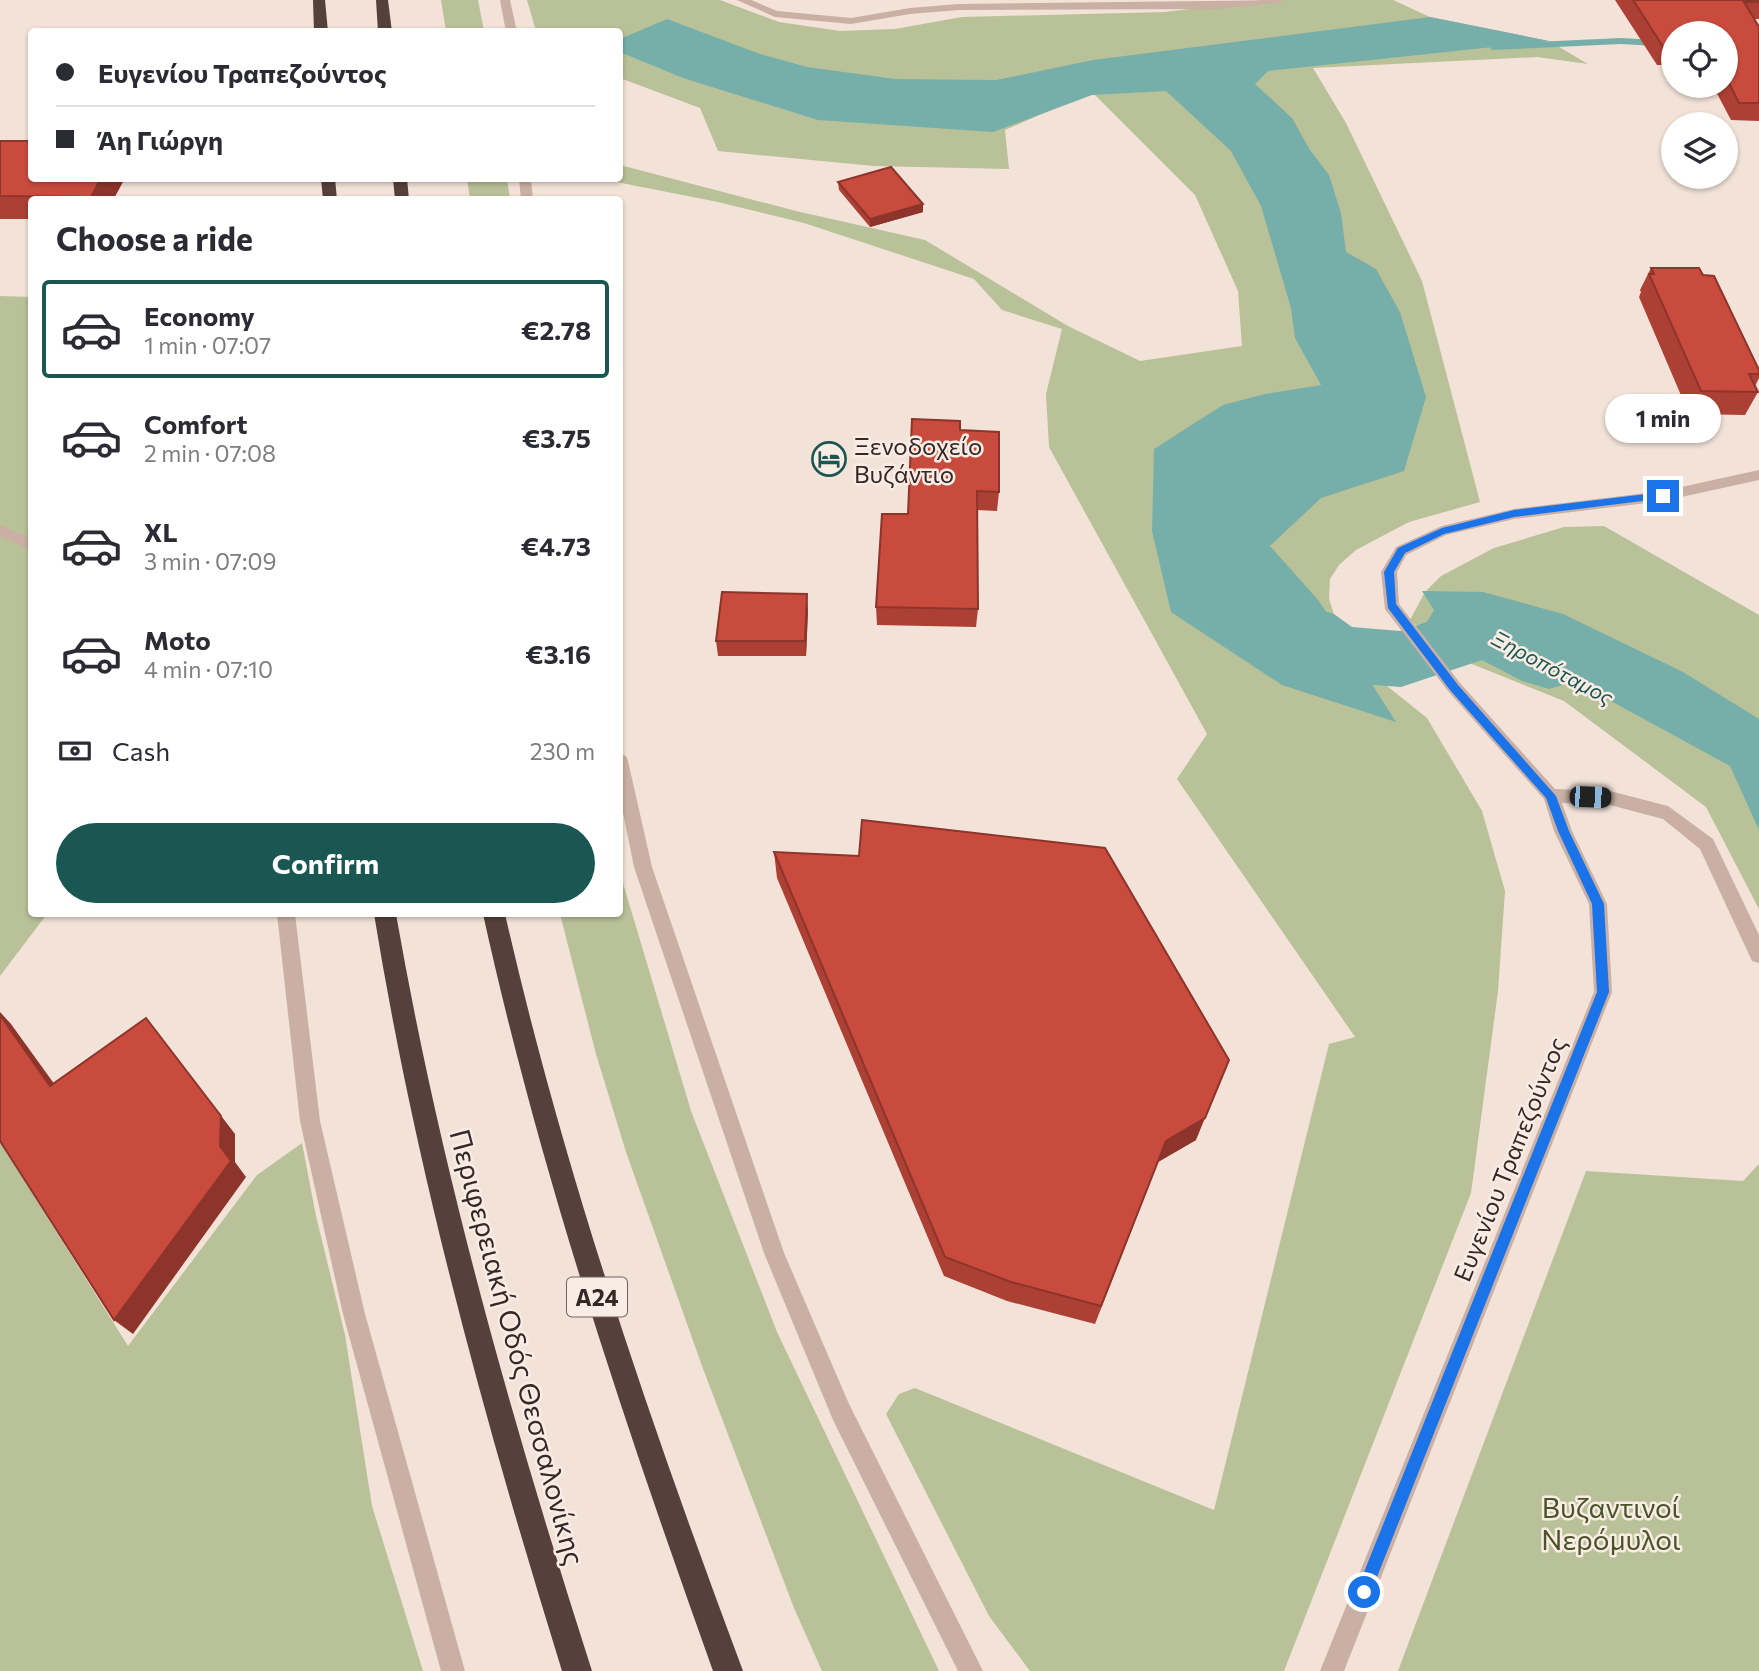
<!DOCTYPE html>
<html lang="en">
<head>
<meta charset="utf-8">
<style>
  body { margin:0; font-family:Commissioner,sans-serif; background:#f2f2f3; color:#2b2b33; height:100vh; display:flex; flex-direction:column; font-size:26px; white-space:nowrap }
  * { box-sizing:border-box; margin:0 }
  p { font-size:23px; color:#7c7c81 }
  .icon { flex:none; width:38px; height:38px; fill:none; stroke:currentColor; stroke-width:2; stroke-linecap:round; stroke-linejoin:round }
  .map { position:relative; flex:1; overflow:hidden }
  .panel { position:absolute; left:28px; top:196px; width:595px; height:721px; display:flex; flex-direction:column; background:#fff; border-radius:7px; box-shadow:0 2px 5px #0004 }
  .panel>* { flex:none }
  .hud { position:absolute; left:28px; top:28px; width:595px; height:154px; border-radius:7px; box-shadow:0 2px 5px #0004; display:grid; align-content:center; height:154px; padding:0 28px; background:#fff }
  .controls { position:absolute; left:1661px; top:21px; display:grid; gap:14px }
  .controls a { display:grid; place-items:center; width:77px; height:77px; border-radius:50%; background:#fff; box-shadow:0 2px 5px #0004; font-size:35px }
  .end { position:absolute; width:32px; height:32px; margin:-16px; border:9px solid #1a73e8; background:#fff; box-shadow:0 0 0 4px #fff }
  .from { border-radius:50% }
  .bubble { position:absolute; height:49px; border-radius:24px; background:#fff; box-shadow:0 2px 5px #0004; font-size:23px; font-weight:700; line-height:49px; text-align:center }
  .car { position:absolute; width:21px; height:42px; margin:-21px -10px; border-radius:9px; box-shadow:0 0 5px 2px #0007; background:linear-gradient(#222 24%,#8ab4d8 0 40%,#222 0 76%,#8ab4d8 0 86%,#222 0) }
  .hud b { display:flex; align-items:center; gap:24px; height:66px; font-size:26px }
  .hud b+b { border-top:2px solid #e1e1e2 }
  .hud i { width:18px; height:18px; background:#2b2b33 }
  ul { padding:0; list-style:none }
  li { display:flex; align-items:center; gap:21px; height:98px; margin:0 14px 10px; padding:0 14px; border:4px solid transparent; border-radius:7px }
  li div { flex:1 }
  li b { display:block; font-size:26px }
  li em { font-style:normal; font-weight:700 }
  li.active { border-color:#1a5752 }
  li>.icon { width:63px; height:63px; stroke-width:1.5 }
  h2 { padding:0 28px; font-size:32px; line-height:84px }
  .pay { display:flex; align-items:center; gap:18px; height:77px; padding:0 28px; font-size:26px }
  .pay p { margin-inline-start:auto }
  .cta { display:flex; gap:14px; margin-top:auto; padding:14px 28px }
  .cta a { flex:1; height:80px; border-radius:42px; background:#1a5752; color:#fff; font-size:28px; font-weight:700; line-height:80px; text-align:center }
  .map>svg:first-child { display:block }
  .green { fill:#b9c198 }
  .water { fill:#76afa9 }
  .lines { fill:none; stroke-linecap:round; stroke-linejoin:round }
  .stream { fill:#76afa9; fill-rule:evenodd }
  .river { fill:#76afa9; fill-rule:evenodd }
  .minor { fill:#caafa4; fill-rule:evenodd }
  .highway { fill:#56403c; fill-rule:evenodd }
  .wall { fill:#ad4035 }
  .shaded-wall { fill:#8d342b }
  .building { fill:#c94b3e; stroke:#8d342b; stroke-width:2 }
  .route { fill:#1a73e8 }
  .labels { text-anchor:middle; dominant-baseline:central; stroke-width:5; stroke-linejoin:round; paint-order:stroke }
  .far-water-label { font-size:21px; font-style:italic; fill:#1a5752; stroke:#f9ece4 }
  .shield { fill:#f9ece4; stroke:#70635f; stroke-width:2 }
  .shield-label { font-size:23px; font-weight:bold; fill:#352826 }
  .poi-label { font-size:24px; fill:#352826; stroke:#f9ece4; text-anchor:start }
  .street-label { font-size:24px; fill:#352826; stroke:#f9ece4 }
  .near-street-label { font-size:28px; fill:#352826; stroke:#f9ece4 }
  .near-park-label { font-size:28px; fill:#4a5429; stroke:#f9ece4 }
</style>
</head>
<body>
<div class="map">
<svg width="1759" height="1671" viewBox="0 0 1759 1671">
  <rect width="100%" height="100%" fill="#f2e2d8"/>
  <path class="green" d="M441 0H478L484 31H446Z
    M527 0H720L779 22 840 31 895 29 962 17 1165 12 1262 0H1393L1430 17 1549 41 1588 64 1537 57 1313 68 1346 123 1422 281 1480 502 1409 522 1356 550 1339 565 1330 579 1329 599 1347 654 1427 718 1482 811 1505 891 1498 991 1471 1193 1284 1671H1030L989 1616 886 1414 899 1394 915 1388 1214 1510 1329 1044 1355 1037 1177 779 1207 734 1049 447 1046 394 1062 329 1002 310 974 279 804 223 718 202 601 179 620 178V165L796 211 925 240 1068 326 1140 361 1242 346 1238 291 1195 195 1092 92 1005 130 1009 169 874 166 718 151 700 108 620 78V32L536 31Z
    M467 179H507L510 199H470Z
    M0 296 31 297 32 914H47L0 976Z
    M1604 526 1759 615V909L1706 807 1564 701 1457 658 1410 620 1425 592 1441 576 1494 548 1564 527Z
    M620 873 691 1111 777 1332 939 1671H822L794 1608 702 1366 626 1152 596 1054 560 914H620Z
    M0 1142 128 1346 257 1175 302 1143 316 1216 345 1335 372 1506 423 1671H0Z
    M1759 1164V1671H1398L1586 1171 1743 1181Z"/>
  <path class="water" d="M1430 17 1549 41 1268 71 1255 84 1292 118 1310 150 1329 175 1341 213 1346 252 1376 269 1400 312 1426 397 1404 471 1321 498 1270 546 1319 601 1396 722 1282 685 1171 612 1152 531 1154 449 1223 405 1265 394 1321 385 1295 338 1291 308 1261 206 1231 151 1166 91 1092 95 993 132 818 120 683 78 620 52V39L667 19 760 54 807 67 895 79 996 80 1093 60Z
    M1422 591 1483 592 1563 614 1683 672 1759 719V830L1730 766 1576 682 1460 651Z"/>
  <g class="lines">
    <path class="stream" d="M1621 38 1673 41V47L1621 44 1493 50 1489 47 1493 44Z"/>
    <path class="river" d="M1255 580 1281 588 1309 606 1334 614 1352 627 1400 631 1427 622 1437 605 1463 597 1529 617 1576 641 1587 661 1576 681 1549 689 1522 681 1482 660 1401 687 1335 682 1308 674 1291 661 1268 654 1229 626 1218 607 1229 588Z"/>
    <path class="minor" d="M500 0H510L517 32H506Z
      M737 0H751L777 11 851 18 910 8 959 4 1283 0 1278 3 1218 9 959 10 910 14 851 24 775 17Z
      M519 178H531L533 200H521Z
      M1759 470V480L1663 501 1514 519 1446 535 1406 555 1397 572 1399 604 1460 683 1555 789 1610 791 1668 806 1713 839 1759 935V963L1752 961 1700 849 1663 819 1610 805 1562 803 1572 831 1607 904 1612 992 1344 1671H1320L1594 992 1589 904 1554 831 1544 799 1448 691 1385 609 1381 572 1396 547 1442 526 1514 509 1663 491Z
      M0 525 32 539V551L0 536Z
      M620 754 626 756 628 761 652 867 784 1253 849 1404 983 1671H958L833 1420 764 1253 634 867 620 798Z
      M277 914H295L320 1121 365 1314 465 1671H441L343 1314 300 1121Z"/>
    <path class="highway" d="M313 0H325L328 32H314Z
      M376 0H388L392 32H378Z
      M321 178H335L337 200H323Z
      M393 178H407L409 200H395Z
      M374 914H396C441 1172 512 1422 592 1671H562C485 1422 416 1172 374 914Z
      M483 914H505C564 1173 650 1422 743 1671H713C624 1422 540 1173 483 914Z"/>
  </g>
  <path class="wall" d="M1615 0H1759V19H1754L1759 27V121L1731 120 1713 86H1726V33H1673V65H1657Z
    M0 141 32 178H125L113 200H32V219H0Z
    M838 182 923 212 870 227 839 190Z
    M1651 268 1759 370V378L1755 386 1758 392 1745 415 1689 414 1639 297 1641 292 1640 290Z
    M960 430 999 492 997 511 977 510 978 609 976 627 877 625 876 607 908 514Z
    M808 610 806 656H718L716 641Z
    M774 852 1196 1140 1158 1162 1095 1324 1007 1301 944 1276 777 878Z"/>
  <path class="shaded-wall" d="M101 178H125L113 200H92L91 197Z
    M923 204V212L870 227V219Z
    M807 594 808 610 806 656 805 641Z
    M0 1012 11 1024 68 1103 50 1086 0 1015Z
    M146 1018 161 1037 235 1134V1162L246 1177 133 1334 114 1320 220 1146Z
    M1205 1118 1196 1140 1158 1162 1095 1324 1166 1141Z"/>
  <path class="building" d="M1633 0H1759V2H1744L1759 27V103H1739L1726 77V33H1673V48H1664Z
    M0 141H32V178H101L91 197 0 196Z
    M891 167 923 204 870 219 838 182Z
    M1651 268H1699L1703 275 1714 276 1759 370V374H1749L1758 392 1701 391 1649 274H1654Z
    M912 419 960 421V430L999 432V492L977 491 978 609 876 607 882 514H908Z
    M722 592 807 594 805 641H716Z
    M862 820 1105 848 1229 1060 1205 1118 1166 1141 1101 1306 1011 1282 945 1257 774 852 859 856Z
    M0 1015 50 1086 146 1018 221 1116 220 1146 231 1161 114 1320 0 1141Z"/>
  <path class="route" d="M1663 492 1668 496 1666 498 1514 517 1444 534 1405 553 1394 572 1396 604 1458 685 1556 796 1569 831 1604 904 1609 992 1371 1592 1369 1597 1364 1600 1358 1597 1356 1592 1597 992 1592 904 1558 831 1546 798 1450 690 1388 608 1384 572 1398 548 1442 528 1514 510Z"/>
  <defs>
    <g id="hotel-ring" transform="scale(1.75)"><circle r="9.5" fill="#f9ece4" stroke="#1a5752" stroke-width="1.5"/><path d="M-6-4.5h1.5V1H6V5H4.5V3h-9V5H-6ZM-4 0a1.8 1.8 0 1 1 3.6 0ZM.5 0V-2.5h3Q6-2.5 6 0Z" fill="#1a5752"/></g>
  </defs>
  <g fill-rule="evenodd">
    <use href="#hotel-ring" x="829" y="459"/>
  </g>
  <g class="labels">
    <g class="far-water-label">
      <text transform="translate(1553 667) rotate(28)">Ξηροπόταμος</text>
    </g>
    <rect class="shield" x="567" y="1277.5" width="60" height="39" rx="5"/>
    <g class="shield-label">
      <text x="597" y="1297">Α24</text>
    </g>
    <g class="poi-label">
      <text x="854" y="445">Ξενοδοχείο<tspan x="854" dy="28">Βυζάντιο</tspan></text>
    </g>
    <g class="street-label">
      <text transform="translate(1509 1159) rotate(-68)">Ευγενίου Τραπεζούντος</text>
    </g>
    <g class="near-street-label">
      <text transform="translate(518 1347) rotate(75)">Περιφερειακή Οδός Θεσσαλονίκης</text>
    </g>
    <g class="near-park-label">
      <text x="1611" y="1507">Βυζαντινοί<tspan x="1611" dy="32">Νερόμυλοι</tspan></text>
    </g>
  </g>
</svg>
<div class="controls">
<a><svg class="icon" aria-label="locate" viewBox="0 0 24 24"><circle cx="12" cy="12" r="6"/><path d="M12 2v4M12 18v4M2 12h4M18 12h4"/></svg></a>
<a><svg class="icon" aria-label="layers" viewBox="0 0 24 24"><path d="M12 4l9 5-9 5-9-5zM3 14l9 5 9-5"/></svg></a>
</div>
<i class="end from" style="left:1364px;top:1592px"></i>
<i class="end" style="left:1663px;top:496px"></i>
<div class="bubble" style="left:1605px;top:394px;width:116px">1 min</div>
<i class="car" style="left:1590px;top:797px;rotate:92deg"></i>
<div class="hud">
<b><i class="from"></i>Ευγενίου Τραπεζούντος</b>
<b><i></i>Άη Γιώργη</b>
</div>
<section class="panel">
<h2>Choose a ride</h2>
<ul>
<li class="active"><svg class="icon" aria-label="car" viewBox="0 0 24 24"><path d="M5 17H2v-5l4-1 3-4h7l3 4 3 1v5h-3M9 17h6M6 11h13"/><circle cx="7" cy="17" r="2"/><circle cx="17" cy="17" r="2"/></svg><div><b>Economy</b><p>1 min · 07:07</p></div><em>€2.78</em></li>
<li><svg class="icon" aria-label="car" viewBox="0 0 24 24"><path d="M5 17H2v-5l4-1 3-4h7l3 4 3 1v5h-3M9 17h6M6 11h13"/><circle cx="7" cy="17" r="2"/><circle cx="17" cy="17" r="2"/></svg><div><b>Comfort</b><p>2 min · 07:08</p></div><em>€3.75</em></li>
<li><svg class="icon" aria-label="car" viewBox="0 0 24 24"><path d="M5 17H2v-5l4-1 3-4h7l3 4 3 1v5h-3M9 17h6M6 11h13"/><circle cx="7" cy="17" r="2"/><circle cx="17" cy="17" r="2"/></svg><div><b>XL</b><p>3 min · 07:09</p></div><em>€4.73</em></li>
<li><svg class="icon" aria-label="car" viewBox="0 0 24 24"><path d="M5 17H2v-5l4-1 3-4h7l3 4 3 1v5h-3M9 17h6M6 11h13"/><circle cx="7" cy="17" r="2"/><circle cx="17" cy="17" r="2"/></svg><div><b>Moto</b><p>4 min · 07:10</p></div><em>€3.16</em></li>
</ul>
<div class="pay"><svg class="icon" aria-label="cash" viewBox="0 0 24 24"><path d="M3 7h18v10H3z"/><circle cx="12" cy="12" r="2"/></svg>Cash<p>230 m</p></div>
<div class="cta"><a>Confirm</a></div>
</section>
</div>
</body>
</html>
